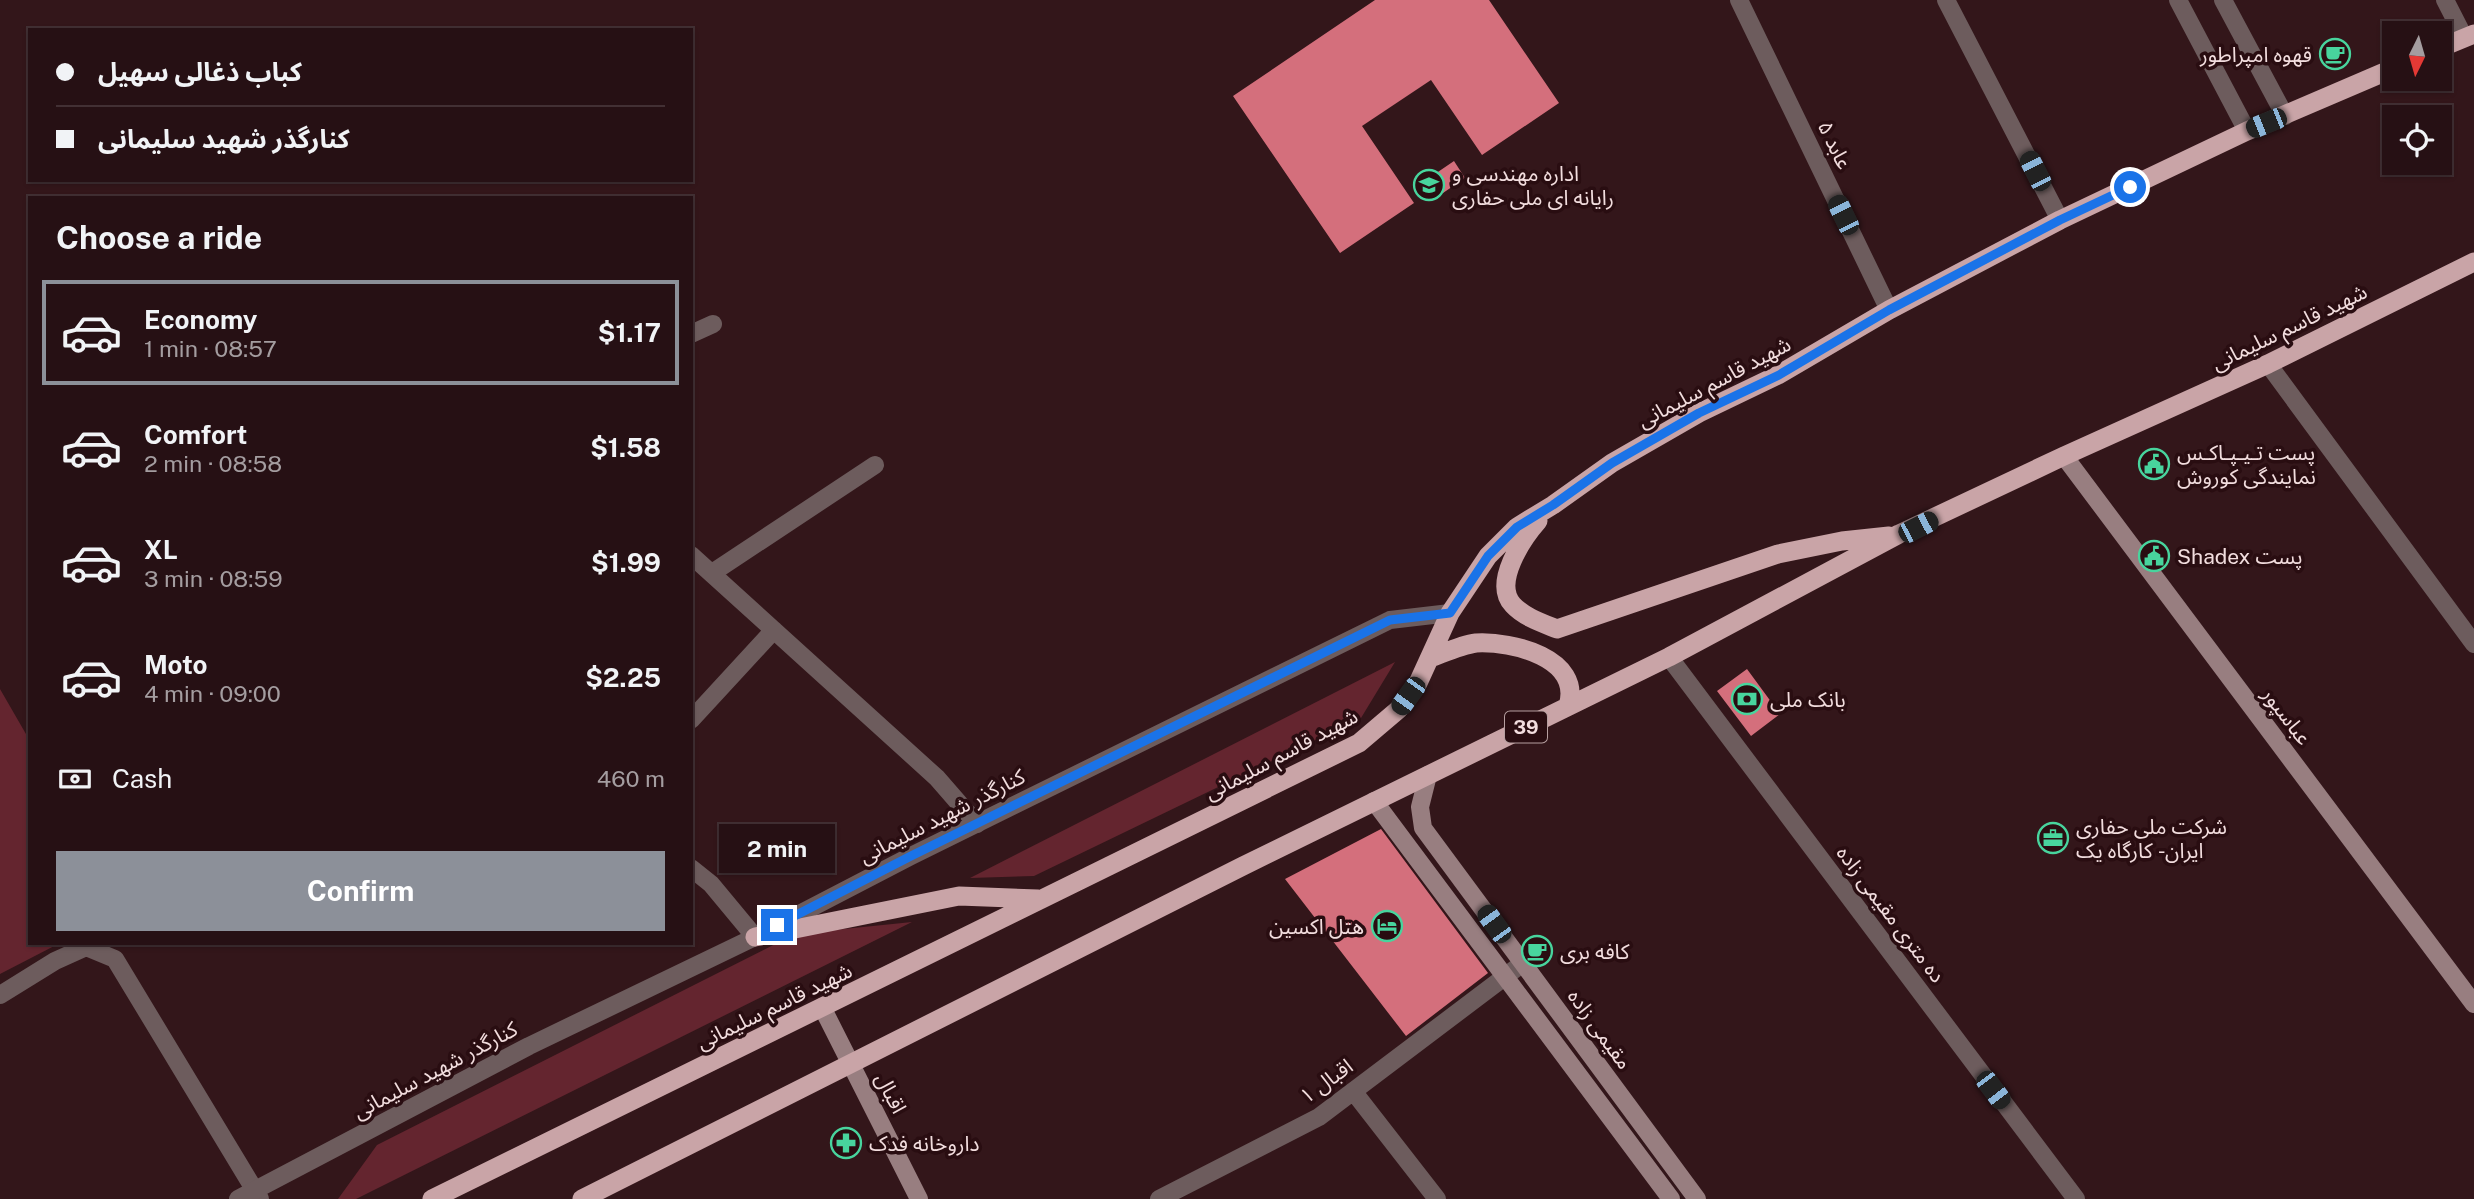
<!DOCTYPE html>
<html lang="en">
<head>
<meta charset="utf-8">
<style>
  body { margin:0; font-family:"Public Sans","Noto Sans Arabic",sans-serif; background:#321e22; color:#f1f3f6; height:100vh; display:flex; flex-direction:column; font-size:26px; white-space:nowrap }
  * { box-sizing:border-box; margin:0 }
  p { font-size:23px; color:#a49da0 }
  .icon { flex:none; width:38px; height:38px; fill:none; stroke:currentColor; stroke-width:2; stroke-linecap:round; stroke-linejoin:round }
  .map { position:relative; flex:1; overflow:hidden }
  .sheet { position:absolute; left:28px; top:196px; width:665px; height:749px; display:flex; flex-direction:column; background:#261014; border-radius:0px; box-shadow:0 2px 5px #0004,0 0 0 2px #423034 }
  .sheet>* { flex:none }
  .hud { position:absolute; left:28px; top:28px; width:665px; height:154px; border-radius:0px; box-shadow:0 2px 5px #0004,0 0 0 2px #423034; display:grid; align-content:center; height:154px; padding:0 28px; background:#261014 }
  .needle { width:46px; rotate:185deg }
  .tools { position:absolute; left:2382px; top:21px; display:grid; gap:14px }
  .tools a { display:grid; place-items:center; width:70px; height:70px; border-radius:0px; background:#261014; box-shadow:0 2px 5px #0004,0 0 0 2px #423034; font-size:35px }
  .end { position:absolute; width:32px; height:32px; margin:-16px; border:9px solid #1a73e8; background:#fff; box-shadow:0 0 0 4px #fff }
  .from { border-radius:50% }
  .bubble { position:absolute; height:49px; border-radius:0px; background:#261014; box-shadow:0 2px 5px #0004,0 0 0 2px #423034; font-size:23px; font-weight:700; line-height:49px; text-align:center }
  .car { position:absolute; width:21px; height:42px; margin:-21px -10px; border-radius:9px; box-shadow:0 0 5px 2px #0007; background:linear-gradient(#222 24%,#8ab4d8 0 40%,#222 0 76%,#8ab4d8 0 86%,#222 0) }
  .hud b { display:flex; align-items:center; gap:24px; height:66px; font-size:26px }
  .hud b+b { border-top:2px solid #423034 }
  .hud i { width:18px; height:18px; background:#f1f3f6 }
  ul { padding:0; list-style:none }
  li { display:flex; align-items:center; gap:21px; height:105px; margin:0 14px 10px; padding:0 14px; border:4px solid transparent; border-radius:0px }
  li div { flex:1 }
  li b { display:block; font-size:26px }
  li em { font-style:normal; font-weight:700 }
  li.current { border-color:#8c9099 }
  li>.icon { width:63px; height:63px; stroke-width:1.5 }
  h2 { padding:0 28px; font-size:32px; line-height:84px }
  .pay { display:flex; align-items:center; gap:18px; height:77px; padding:0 28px; font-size:26px }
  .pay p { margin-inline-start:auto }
  .action { display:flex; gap:14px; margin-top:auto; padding:14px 28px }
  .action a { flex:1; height:80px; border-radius:0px; background:#8c9099; color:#fff; font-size:28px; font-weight:700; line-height:80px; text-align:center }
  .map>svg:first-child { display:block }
  .green { fill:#64252f }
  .building { fill:#d46f7c }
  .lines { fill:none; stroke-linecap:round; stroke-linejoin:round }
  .minor { stroke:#6d5c5d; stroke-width:18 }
  .tertiary { stroke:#6d5c5d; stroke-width:18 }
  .secondary { stroke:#987e80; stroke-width:18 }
  .trunk { stroke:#c9a4a7; stroke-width:19 }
  .route { stroke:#1a73e8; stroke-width:9 }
  .labels { text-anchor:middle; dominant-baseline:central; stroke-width:7; stroke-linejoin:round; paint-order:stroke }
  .shield { fill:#290d11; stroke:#b69fa0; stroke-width:2 }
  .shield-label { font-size:19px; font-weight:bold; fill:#f2ddde }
  .poi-label { font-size:21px; fill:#f2ddde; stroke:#290d11; text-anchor:start }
  .street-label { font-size:21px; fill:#f2ddde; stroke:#290d11 }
</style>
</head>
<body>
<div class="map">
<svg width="2474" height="1199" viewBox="0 0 2474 1199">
  <rect width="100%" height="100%" fill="#33161a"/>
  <path class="green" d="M1395 662 1361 718 1034 876 970 878Z
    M0 689 30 741V943H60L0 974Z
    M912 922 356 1199H338L377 1145 795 934Z"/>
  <path class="building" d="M1375 0H1489L1559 103 1482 155 1431 80 1362 126 1414 203 1340 253 1233 96Z
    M1454 161 1465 178 1443 193 1432 176Z
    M1747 669 1780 714 1751 736 1717 691Z
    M1381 829 1488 973 1406 1036 1285 879Z"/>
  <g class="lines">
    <path class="minor" d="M1739 0 1889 310
      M1946 0 2060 220
      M2178 0 2247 131
      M2223 0 2285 116
      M2445 0 2464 37
      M691 334 713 324
      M2268 364 2474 644
      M691 555 937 778 977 824
      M712 573 875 465
      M1669 657 2076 1199
      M691 720 774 630
      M691 868 711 884 755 937
      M0 995 55 961 86 947 115 959 260 1199
      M1353 1091 1437 1199
      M1159 1199 1319 1117 1523 963"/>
    <path class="tertiary" d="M238 1199 529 1046 755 937 911 856 1390 620 1450 613"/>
    <path class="secondary" d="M2064 456 2474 1004
      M1428 775 1420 807 1423 828 1697 1199
      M1374 801 1671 1199
      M822 1007 919 1199"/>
    <path class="trunk" d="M2440 48 2474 34
      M1538 521C1523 538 1492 583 1513 605 1524 617 1542 623 1557 629L1778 554 1842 541 1889 536
      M1430 658C1444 653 1461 645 1476 643 1512 641 1583 658 1568 706
      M755 937 959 896 1038 899
      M432 1199 1359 743 1399 709 1418 683 1450 613 1488 556 1517 527 1553 505 1612 463 1699 413 1778 375 1889 310 2060 220 2247 131 2394 68
      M582 1199 1243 866 1669 657 1899 534 2064 456 2268 364 2474 262"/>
  </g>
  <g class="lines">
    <path class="route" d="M777 925 911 856 1390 620 1450 613 1488 556 1517 527 1553 505 1612 463 1699 413 1779 375 1889 310 2060 220 2130 187"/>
  </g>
  <defs>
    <g id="cafe-ring" transform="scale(1.575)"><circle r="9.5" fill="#290d11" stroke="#48d49d" stroke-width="1.5"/><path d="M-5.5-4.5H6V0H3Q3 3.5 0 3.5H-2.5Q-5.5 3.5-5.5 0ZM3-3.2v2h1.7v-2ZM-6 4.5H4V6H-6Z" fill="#48d49d"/></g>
    <g id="university-ring" transform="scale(1.575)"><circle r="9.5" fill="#290d11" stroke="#48d49d" stroke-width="1.5"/><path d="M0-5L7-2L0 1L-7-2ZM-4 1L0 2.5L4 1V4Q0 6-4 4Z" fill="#48d49d"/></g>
    <g id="civic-ring" transform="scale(1.575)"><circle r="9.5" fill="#290d11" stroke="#48d49d" stroke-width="1.5"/><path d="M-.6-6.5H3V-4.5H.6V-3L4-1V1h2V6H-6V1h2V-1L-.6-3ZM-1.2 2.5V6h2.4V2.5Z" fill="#48d49d"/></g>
    <g id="bank-ring" transform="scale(1.575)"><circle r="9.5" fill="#290d11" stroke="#48d49d" stroke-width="1.5"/><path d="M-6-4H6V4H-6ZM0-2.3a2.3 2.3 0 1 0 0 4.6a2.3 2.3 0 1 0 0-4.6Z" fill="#48d49d"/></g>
    <g id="office-ring" transform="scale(1.575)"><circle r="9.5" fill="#290d11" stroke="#48d49d" stroke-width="1.5"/><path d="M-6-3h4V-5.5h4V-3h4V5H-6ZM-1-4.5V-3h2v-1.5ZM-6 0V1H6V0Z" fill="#48d49d"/></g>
    <g id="hotel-ring" transform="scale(1.575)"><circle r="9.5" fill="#290d11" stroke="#48d49d" stroke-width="1.5"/><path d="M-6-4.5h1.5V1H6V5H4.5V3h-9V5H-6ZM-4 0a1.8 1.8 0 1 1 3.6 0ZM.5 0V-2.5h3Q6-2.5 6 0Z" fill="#48d49d"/></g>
    <g id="pharmacy-ring" transform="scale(1.575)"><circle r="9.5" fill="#290d11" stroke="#48d49d" stroke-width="1.5"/><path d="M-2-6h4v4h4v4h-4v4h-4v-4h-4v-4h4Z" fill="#48d49d"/></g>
  </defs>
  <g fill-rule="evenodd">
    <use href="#cafe-ring" x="2335" y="54"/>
    <use href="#university-ring" x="1429" y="185"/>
    <use href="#civic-ring" x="2154" y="464"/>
    <use href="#civic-ring" x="2154" y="556"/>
    <use href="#bank-ring" x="1747" y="699"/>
    <use href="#office-ring" x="2053" y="838"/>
    <use href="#hotel-ring" x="1387" y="926"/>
    <use href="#cafe-ring" x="1537" y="951"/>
    <use href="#pharmacy-ring" x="846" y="1143"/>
  </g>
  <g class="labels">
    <rect class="shield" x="1505" y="711.5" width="42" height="31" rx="5"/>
    <g class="shield-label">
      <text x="1526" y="727">39</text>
    </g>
    <g class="poi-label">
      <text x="2312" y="54" text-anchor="end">قهوه امپراطور</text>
      <text x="1452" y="173">اداره مهندسی و<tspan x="1452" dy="24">رایانه ای ملی حفاری</tspan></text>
      <text x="2177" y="452">پست تـیـپـاکـس<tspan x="2177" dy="24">نمایندگی کوروش</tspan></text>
      <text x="2177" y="556">Shadex پست</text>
      <text x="1770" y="699">بانک ملی</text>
      <text x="2076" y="826">شرکت ملی حفاری<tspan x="2076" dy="24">ایران - کارگاه یک</tspan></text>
      <text x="1364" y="926" text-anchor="end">هتل اکسین</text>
      <text x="1560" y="951">کافه بری</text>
      <text x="869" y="1143">داروخانه فدک</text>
    </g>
    <g class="street-label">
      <text transform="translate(1835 145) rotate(64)">عابد ۵</text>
      <text transform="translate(2289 327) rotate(-26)">شهید قاسم سلیمانی</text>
      <text transform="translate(1714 382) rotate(-28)">شهید قاسم سلیمانی</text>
      <text transform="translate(2287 716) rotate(53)">عباسپور</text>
      <text transform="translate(1281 754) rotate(-28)">شهید قاسم سلیمانی</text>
      <text transform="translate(942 816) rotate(-27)">کنارگذر شهید سلیمانی</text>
      <text transform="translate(1891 914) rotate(53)">ده متری مقیمی زاده</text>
      <text transform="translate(774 1006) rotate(-26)">شهید قاسم سلیمانی</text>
      <text transform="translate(1600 1029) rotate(54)">مقیمی زاده</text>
      <text transform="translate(435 1070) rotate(-28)">کنارگذر شهید سلیمانی</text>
      <text transform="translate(1326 1081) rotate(-36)">اقبال ۱</text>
      <text transform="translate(891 1093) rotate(63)">اقبال</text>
    </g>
  </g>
</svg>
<div class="tools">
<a><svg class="needle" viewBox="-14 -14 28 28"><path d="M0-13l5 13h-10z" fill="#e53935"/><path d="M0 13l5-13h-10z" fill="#a49da0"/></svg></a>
<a><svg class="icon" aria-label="locate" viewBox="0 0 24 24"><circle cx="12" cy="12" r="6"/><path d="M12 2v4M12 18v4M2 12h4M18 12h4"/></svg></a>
</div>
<i class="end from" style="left:2130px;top:187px"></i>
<i class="end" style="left:777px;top:925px"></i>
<div class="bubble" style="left:719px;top:824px;width:116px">2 min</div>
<i class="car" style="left:2266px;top:123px;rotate:248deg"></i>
<i class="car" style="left:2035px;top:171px;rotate:333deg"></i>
<i class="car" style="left:1843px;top:215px;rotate:334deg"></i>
<i class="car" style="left:1918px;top:527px;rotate:63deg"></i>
<i class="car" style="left:1408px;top:696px;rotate:216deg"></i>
<i class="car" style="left:1494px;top:924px;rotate:324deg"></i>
<i class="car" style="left:1993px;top:1090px;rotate:143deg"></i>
<div class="hud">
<b><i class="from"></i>کباب ذغالی سهیل</b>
<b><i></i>کنارگذر شهید سلیمانی</b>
</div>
<section class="sheet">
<h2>Choose a ride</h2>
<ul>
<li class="current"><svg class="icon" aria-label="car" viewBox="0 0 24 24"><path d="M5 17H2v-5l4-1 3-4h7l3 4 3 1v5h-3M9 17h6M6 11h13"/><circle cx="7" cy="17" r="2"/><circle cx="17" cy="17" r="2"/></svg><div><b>Economy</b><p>1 min · 08:57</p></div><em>$1.17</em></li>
<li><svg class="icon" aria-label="car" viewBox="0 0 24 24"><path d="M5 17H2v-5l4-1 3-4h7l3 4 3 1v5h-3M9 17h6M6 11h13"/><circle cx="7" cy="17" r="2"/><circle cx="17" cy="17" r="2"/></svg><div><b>Comfort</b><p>2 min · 08:58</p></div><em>$1.58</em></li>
<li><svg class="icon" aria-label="car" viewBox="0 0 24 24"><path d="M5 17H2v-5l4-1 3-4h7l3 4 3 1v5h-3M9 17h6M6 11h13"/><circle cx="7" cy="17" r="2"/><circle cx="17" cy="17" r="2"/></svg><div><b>XL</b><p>3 min · 08:59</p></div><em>$1.99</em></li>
<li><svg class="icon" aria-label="car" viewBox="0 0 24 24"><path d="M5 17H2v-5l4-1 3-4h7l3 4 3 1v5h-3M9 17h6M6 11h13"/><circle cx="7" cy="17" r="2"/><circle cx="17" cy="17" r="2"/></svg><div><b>Moto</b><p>4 min · 09:00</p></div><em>$2.25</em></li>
</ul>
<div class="pay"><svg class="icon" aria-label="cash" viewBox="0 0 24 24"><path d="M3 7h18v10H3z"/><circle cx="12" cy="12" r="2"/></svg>Cash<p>460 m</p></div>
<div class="action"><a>Confirm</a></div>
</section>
</div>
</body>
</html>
